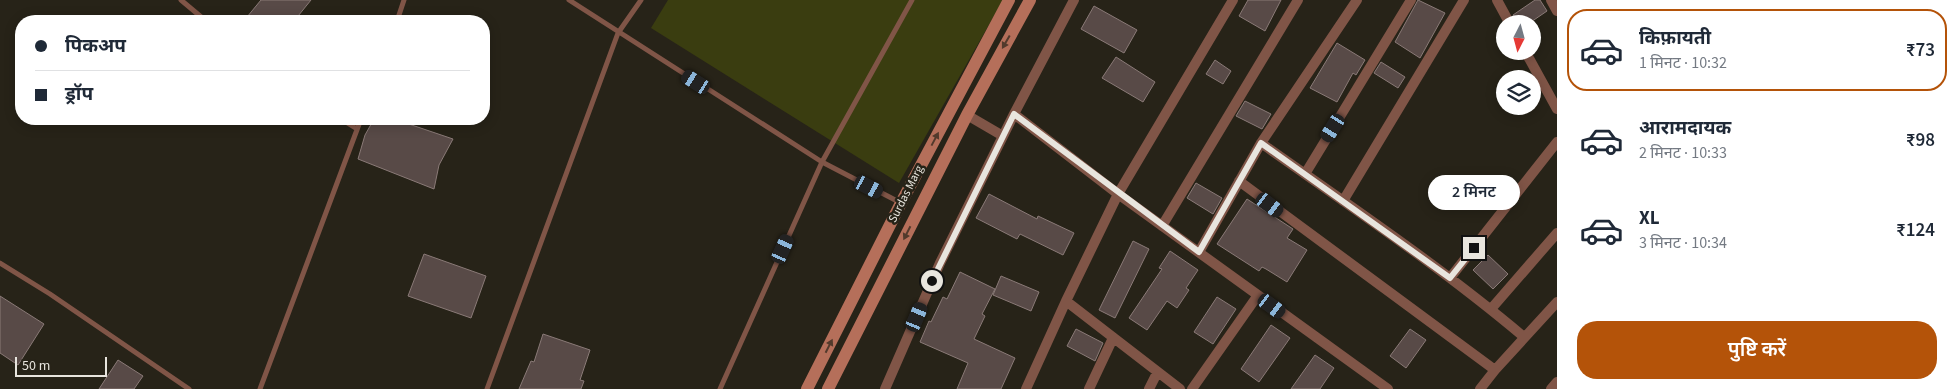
<!DOCTYPE html>
<html lang="hi">
<head>
<meta charset="utf-8">
<style>
  body { margin:0; font-family:"Source Sans 3","Noto Sans Devanagari",sans-serif; background:#f2f2f3; color:#1f2937; height:100vh; display:flex; flex-direction:column; font-size:19px; white-space:nowrap }
  * { box-sizing:border-box; margin:0 }
  p { font-size:16px; color:#747a83 }
  .icon { flex:none; width:28px; height:28px; fill:none; stroke:currentColor; stroke-width:2; stroke-linecap:round; stroke-linejoin:round }
  .map { position:relative; flex:1; overflow:hidden }
  .sheet { display:flex; flex-direction:column; background:#fff; width:400px }
  .sheet>* { flex:none }
  .hud { position:absolute; left:15px; top:15px; width:475px; height:110px; border-radius:20px; box-shadow:0 2px 12px #0003; display:grid; align-content:center; height:110px; padding:0 20px; background:#fff }
  .needle { width:32px; rotate:186deg }
  .buttons { position:absolute; left:1496px; top:15px; display:grid; gap:10px }
  .buttons a { display:grid; place-items:center; width:45px; height:45px; border-radius:50%; background:#fff; box-shadow:0 2px 12px #0003; font-size:25px }
  .scale { position:absolute; left:15px; bottom:12px; width:92px; box-sizing:border-box; padding-left:5px; border:2px solid #e8e5de; border-top:0; font-size:14px; line-height:18px; white-space:nowrap; color:#e8e5de; -webkit-text-stroke:4px #272318; paint-order:stroke }
  .end { position:absolute; width:22px; height:22px; margin:-11px; border:6px solid #e8e5de; background:#111; box-shadow:0 0 0 2px #111 }
  .from { border-radius:50% }
  .bubble { position:absolute; height:35px; border-radius:18px; background:#fff; box-shadow:0 2px 12px #0003; font-size:16px; font-weight:600; line-height:35px; text-align:center }
  .car { position:absolute; width:15px; height:30px; margin:-15px -8px; border-radius:6px; box-shadow:0 0 4px 1px #0007; background:linear-gradient(#222 24%,#8ab4d8 0 40%,#222 0 76%,#8ab4d8 0 86%,#222 0) }
  .hud b { display:flex; align-items:center; gap:18px; height:48px; font-size:19px }
  .hud b+b { border-top:1px solid #e0e1e3 }
  .hud i { width:12px; height:12px; background:#1f2937 }
  ul { padding:9px 0 0; list-style:none }
  li { display:flex; align-items:center; gap:15px; height:82px; margin:0 10px 8px; padding:0 10px; border:2px solid transparent; border-radius:20px }
  li div { flex:1 }
  li b { display:block; font-size:19px }
  li em { font-style:normal; font-weight:600 }
  li.current { border-color:#b45309 }
  li>.icon { width:45px; height:45px; stroke-width:1.5 }
  .button { display:flex; gap:10px; margin-top:auto; padding:10px 20px }
  .button a { flex:1; height:58px; border-radius:20px; background:#b45309; color:#fff; font-size:20px; font-weight:600; line-height:58px; text-align:center }
  main { display:flex; flex:1; min-height:0 }
  .map>svg:first-child { display:block }
  .green { fill:#3a3d10 }
  .building { fill:#584a47; stroke:#8a7a77 }
  .lines { fill:none; stroke-linecap:round; stroke-linejoin:round }
  .service { stroke:#805547; stroke-width:5 }
  .minor { stroke:#805547; stroke-width:10 }
  .secondary { stroke:#b56f5a; stroke-width:12 }
  .oneway { fill:#523a2c }
  .route { stroke:#e8e5de; stroke-width:6 }
  .labels { text-anchor:middle; dominant-baseline:central; stroke-width:5; stroke-linejoin:round; paint-order:stroke }
  .street-label { font-size:12px; fill:#e8e5de; stroke:#272318 }
</style>
</head>
<body>
<main>
<div class="map">
<svg width="1557" height="389" viewBox="0 0 1557 389">
  <rect width="100%" height="100%" fill="#272318"/>
  <path class="green" d="M668 0H1003L899 183 651 28Z"/>
  <path class="building" d="M261 0H311L294 21H253L247 17Z
    M1248 0H1281L1265 31 1239 16Z
    M1418 0 1445 13 1420 58 1395 42Z
    M1535 0H1540L1547 11 1528 24H1517L1513 15Z
    M1094 6 1137 30 1124 53 1081 29Z
    M1337 43 1365 60 1356 75 1353 73 1337 102 1310 88Z
    M1116 57 1155 82 1143 102 1102 78Z
    M1215 60 1231 71 1223 84 1206 74Z
    M1381 62 1405 77 1398 88 1374 73Z
    M1245 101 1271 114 1262 129 1236 116Z
    M374 119H394L453 139 439 165 434 189 358 159 365 135Z
    M1196 183 1222 198 1213 214 1187 198Z
    M989 194 1037 219 1038 216 1074 233 1063 255 1020 234 1017 239 976 218Z
    M1247 199 1293 229 1287 238 1307 250 1287 282 1266 269 1262 267 1259 271 1217 244Z
    M1133 241 1149 249 1115 318 1099 310Z
    M1170 251 1198 270 1186 288 1189 290 1177 308 1167 301 1147 330 1129 318 1162 269 1159 268Z
    M424 254 486 276 471 318 408 296Z
    M1488 255 1508 274 1493 289 1473 270Z
    M960 272 995 289 982 314 985 316 974 339 1015 358 1001 389H957L968 363 920 342 929 321 931 322 943 297 947 299Z
    M1001 276 1039 292 1031 311 993 295Z
    M0 296 44 324 18 365 0 353Z
    M1217 297 1236 309 1213 344 1194 332Z
    M1271 325 1290 338 1259 382 1241 369Z
    M1076 329 1103 343 1095 361 1067 346Z
    M1410 329 1426 340 1406 368 1390 356Z
    M543 334 590 350 580 380 584 381 581 389H519L531 361 534 362Z
    M1315 355 1334 368 1320 389H1291Z
    M118 360 143 376 134 389H99Z"/>
  <g class="lines">
    <path class="service" d="M181 0 206 21
      M569 0 822 162 901 203
      M397 21 404 0
      M341 119 357 129
      M0 263 50 294 189 389
      M260 389 361 119
      M487 389 618 33 641 0
      M720 389 822 162 912 0"/>
    <path class="minor" d="M1497 0 1510 24
      M1551 0 1557 11
      M1525 51 1557 109
      M1014 114 1118 194 1388 389
      M967 115 1003 136
      M1261 143C1350 206 1441 267 1524 337
      M1305 174 1411 0
      M1239 181 1495 370
      M1343 201 1464 0
      M1162 226 1298 0
      M1199 252 1261 143 1357 0
      M1450 278 1557 142
      M1066 301 1180 389
      M1491 309 1557 233
      M885 389 940 263 1014 114 1074 0
      M1026 389 1066 301 1118 194 1233 0
      M1089 389 1113 338
      M1149 389 1157 373
      M1192 389 1258 295
      M1480 389 1495 370 1557 302
      M1551 389 1557 382"/>
    <path class="secondary" d="M807 389 901 203 1009 0
      M828 389 967 115 1030 0"/>
  </g>
  <defs><path id="oneway-solid" d="M-6-.8H1V-3.2L6.5 0L1 3.2V.8H-6Z" transform="scale(1.25)"/></defs>
  <g class="oneway">
    <use href="#oneway-solid" transform="translate(1006 42) rotate(120)"/>
    <use href="#oneway-solid" transform="translate(935 139) rotate(-62)"/>
    <use href="#oneway-solid" transform="translate(907 233) rotate(117)"/>
    <use href="#oneway-solid" transform="translate(829 346) rotate(-63)"/>
  </g>
  <g class="lines">
    <path class="route" d="M932 281 1014 114 1199 252 1261 143 1450 278 1474 248"/>
  </g>
  <g class="labels">
    <g class="street-label">
      <text transform="translate(906 194) rotate(-63)">Surdas Marg</text>
    </g>
  </g>
</svg>
<div class="buttons">
<a><svg class="needle" viewBox="-14 -14 28 28"><path d="M0-13l5 13h-10z" fill="#e53935"/><path d="M0 13l5-13h-10z" fill="#747a83"/></svg></a>
<a><svg class="icon" aria-label="layers" viewBox="0 0 24 24"><path d="M12 4l9 5-9 5-9-5zM3 14l9 5 9-5"/></svg></a>
</div>
<div class="scale">50 m</div>
<i class="end from" style="left:932px;top:281px"></i>
<i class="end" style="left:1474px;top:248px"></i>
<div class="bubble" style="left:1428px;top:175px;width:92px">2 मिनट</div>
<i class="car" style="left:696px;top:82px;rotate:302deg"></i>
<i class="car" style="left:1333px;top:128px;rotate:212deg"></i>
<i class="car" style="left:869px;top:187px;rotate:118deg"></i>
<i class="car" style="left:1270px;top:205px;rotate:127deg"></i>
<i class="car" style="left:783px;top:249px;rotate:24deg"></i>
<i class="car" style="left:1272px;top:306px;rotate:126deg"></i>
<i class="car" style="left:917px;top:317px;rotate:23deg"></i>
<div class="hud">
<b><i class="from"></i>पिकअप</b>
<b><i></i>ड्रॉप</b>
</div>
</div>
<section class="sheet">
<ul>
<li class="current"><svg class="icon" aria-label="car" viewBox="0 0 24 24"><path d="M5 17H2v-5l4-1 3-4h7l3 4 3 1v5h-3M9 17h6M6 11h13"/><circle cx="7" cy="17" r="2"/><circle cx="17" cy="17" r="2"/></svg><div><b>किफ़ायती</b><p>1 मिनट · 10:32</p></div><em>₹73</em></li>
<li><svg class="icon" aria-label="car" viewBox="0 0 24 24"><path d="M5 17H2v-5l4-1 3-4h7l3 4 3 1v5h-3M9 17h6M6 11h13"/><circle cx="7" cy="17" r="2"/><circle cx="17" cy="17" r="2"/></svg><div><b>आरामदायक</b><p>2 मिनट · 10:33</p></div><em>₹98</em></li>
<li><svg class="icon" aria-label="car" viewBox="0 0 24 24"><path d="M5 17H2v-5l4-1 3-4h7l3 4 3 1v5h-3M9 17h6M6 11h13"/><circle cx="7" cy="17" r="2"/><circle cx="17" cy="17" r="2"/></svg><div><b>XL</b><p>3 मिनट · 10:34</p></div><em>₹124</em></li>
</ul>
<div class="button"><a>पुष्टि करें</a></div>
</section>
</main>
</body>
</html>
